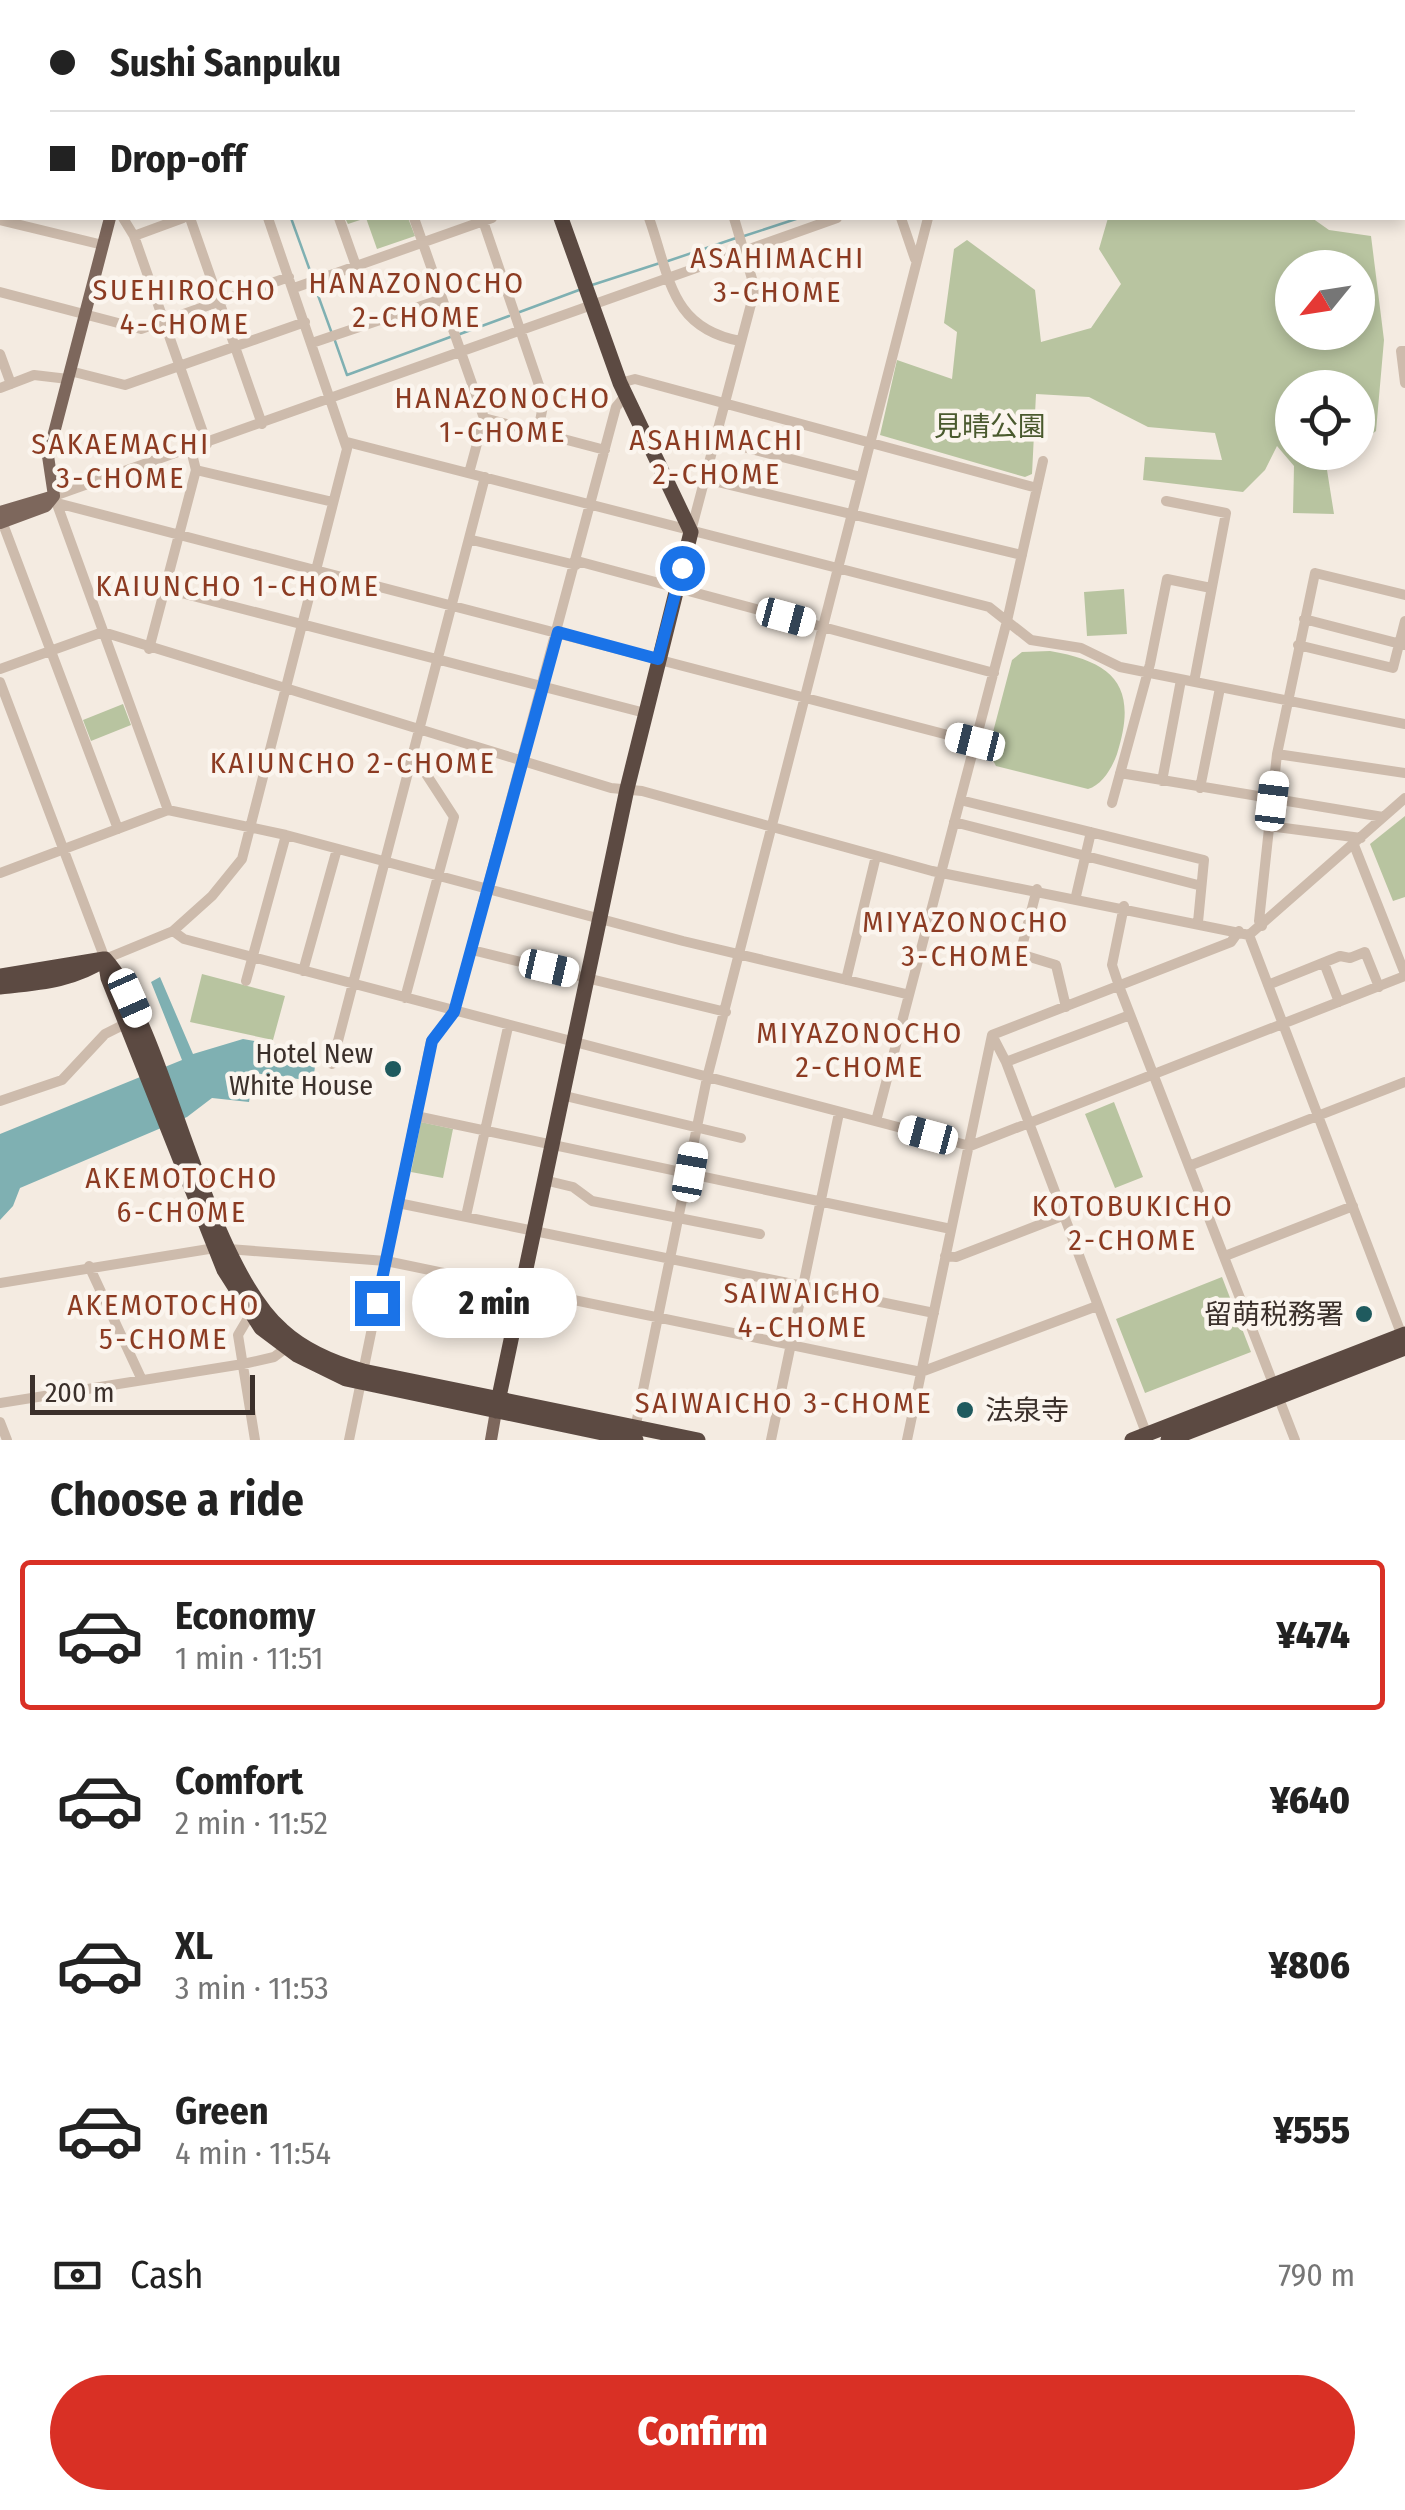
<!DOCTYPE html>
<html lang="en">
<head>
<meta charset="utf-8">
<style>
  body { margin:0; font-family:"Fira Sans Condensed","Noto Sans JP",sans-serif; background:#f6f6f6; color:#222; height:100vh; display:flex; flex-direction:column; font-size:38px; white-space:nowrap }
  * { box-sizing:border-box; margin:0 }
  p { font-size:32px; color:#767676 }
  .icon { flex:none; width:55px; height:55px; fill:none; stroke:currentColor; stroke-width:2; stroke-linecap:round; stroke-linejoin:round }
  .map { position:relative; height:1440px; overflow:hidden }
  .side { display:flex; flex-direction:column; background:#fff; flex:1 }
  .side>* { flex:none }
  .top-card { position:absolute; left:0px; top:0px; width:1405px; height:220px; box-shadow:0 5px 15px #0003; display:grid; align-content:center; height:220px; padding:0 50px; background:#fff }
  .needle { width:65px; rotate:240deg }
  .tools { position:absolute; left:1275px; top:250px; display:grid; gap:20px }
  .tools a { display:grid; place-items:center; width:100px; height:100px; border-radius:50%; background:#fff; box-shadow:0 5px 15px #0003; font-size:50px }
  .scale { position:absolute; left:30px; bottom:25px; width:225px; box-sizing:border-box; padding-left:10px; border:5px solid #3b302b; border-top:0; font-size:28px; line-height:35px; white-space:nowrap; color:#3b302b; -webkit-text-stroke:8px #fbf5ee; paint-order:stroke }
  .end { position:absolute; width:45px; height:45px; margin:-22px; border:12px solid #1a73e8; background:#fff; box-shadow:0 0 0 5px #fff }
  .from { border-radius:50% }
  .bubble { position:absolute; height:70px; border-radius:35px; background:#fff; box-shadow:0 5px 15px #0003; font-size:32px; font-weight:800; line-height:70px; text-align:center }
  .car { position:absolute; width:30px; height:60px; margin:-30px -15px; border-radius:12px; box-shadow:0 0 8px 2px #0007; background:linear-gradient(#fff 24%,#345 0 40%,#fff 0 76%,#345 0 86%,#fff 0) }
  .top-card b { display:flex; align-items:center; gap:35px; height:95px; font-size:38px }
  .top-card b+b { border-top:2px solid #e0e0e0 }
  .top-card i { width:25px; height:25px; background:#222 }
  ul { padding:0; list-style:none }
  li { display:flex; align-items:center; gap:30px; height:150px; margin:0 20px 15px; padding:0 30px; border:5px solid transparent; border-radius:10px }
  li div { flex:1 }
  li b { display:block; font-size:38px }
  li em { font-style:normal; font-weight:800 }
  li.on { border-color:#d93025 }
  li>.icon { width:90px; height:90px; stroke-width:1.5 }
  h2 { padding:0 50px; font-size:45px; line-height:120px }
  .pay { display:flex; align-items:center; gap:25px; height:110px; padding:0 50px; font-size:38px }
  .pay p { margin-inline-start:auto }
  .button { display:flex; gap:20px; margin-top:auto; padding:20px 50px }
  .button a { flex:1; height:115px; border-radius:60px; background:#d93025; color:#fff; font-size:40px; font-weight:800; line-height:115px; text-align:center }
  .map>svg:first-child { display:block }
  .green { fill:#b8c4a0; fill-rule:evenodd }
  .water { fill:#7fb0b2 }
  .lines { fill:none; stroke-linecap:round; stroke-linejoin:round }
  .stream { stroke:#7fb0b2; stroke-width:2.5 }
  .minor { stroke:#cdbbac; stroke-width:10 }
  .major { stroke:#7d675c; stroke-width:12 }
  .highway { stroke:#5c4a42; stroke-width:15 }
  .route { stroke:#1a73e8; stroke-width:12 }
  .poi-dot { fill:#1f5a5e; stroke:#fbf5ee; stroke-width:4 }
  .labels { text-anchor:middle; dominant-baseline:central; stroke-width:9; stroke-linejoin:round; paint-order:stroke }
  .park-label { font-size:28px; fill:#4a5a2e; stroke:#fbf5ee }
  .poi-label { font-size:28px; fill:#3b302b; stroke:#fbf5ee; text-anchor:end }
  .neighbourhood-label { font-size:30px; letter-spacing:2.5px; fill:#8c3b22; stroke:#fbf5ee }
</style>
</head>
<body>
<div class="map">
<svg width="1405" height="1440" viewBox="0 0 1405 1440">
  <rect width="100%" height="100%" fill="#f4ebe1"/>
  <path class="green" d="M345 218H408L415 236 377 249 366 218 348 224Z
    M1108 218H1312L1329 230 1371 236 1384 340 1376 431 1358 445V388H1292V452L1347 453 1327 470 1334 514 1293 513 1294 466 1277 446 1265 470 1243 492 1143 480 1145 457 1222 460 1215 433 1148 427 1089 397 1036 394 1032 474 1025 477 880 435 897 360 952 379 957 332 944 323 954 249 967 240 1035 290 1041 342 1091 328 1121 284 1099 249ZM1292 268H1358V332H1292Z
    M1124 589 1127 634 1087 636 1084 592Z
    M1050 651C1116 662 1138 688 1117 754 1112 768 1102 785 1088 789L996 766 988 751 1012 660 1022 652Z
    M123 704 131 725 91 741 83 720Z
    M1405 816V897L1393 901 1370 844Z
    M202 974 285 996 273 1040 190 1022Z
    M1114 1102 1143 1177 1115 1188 1085 1114Z
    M421 1122 453 1129 443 1178 411 1172Z
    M1222 1277 1251 1352 1145 1393 1116 1319Z"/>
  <path class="water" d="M160 977 193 1054 243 1039 317 1052 313 1081 254 1073 249 1102 212 1098 187 1117 20 1188 13 1206 0 1220V1134L182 1060 151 982Z"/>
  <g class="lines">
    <path class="stream" d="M215 0V2
      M1108 2 1109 0
      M291 218 313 279
      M744 236 799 218
      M668 261 736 238
      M592 285 660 263
      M315 287 331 331
      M517 313 579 290
      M460 334 509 316
      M334 338 347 375 453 336"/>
    <path class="minor" d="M338 0 339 2
      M405 0 406 2
      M575 0 576 2
      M657 0 658 2
      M741 0 742 2
      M824 0V2
      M17 2 18 0
      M62 2 63 0
      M195 2 201 0
      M518 2 525 0
      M984 2 985 0
      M0 68 2 58
      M0 77 2 78
      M1405 107V115
      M0 162H2
      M123 218 134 236 207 444
      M190 218 262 424
      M339 218 356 266
      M414 218 484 418 469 473
      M482 218 544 400 538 432
      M649 218C670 277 670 328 740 341
      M837 218 54 496 168 810 286 835 683 941 906 994
      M901 218 915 259
      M0 220 103 245
      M134 236 183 218
      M294 288 492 218
      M0 292 141 329 289 277
      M312 343 442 299
      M1405 351H1401L1405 383
      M0 354 11 384
      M70 371 125 385 305 322
      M620 383 635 379 1037 488
      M0 388 34 375 68 379
      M484 418 605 450
      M716 440 861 477
      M347 442 989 607 1031 640 1081 648 1120 667 1405 724
      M196 470 333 502
      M705 479 1022 555
      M1166 501 1226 513 1194 682
      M57 503 975 742
      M0 516 118 829
      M691 531 755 289 734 218
      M472 540 576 565
      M577 561 994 673
      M166 589 645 713
      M1304 619 1404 645
      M1298 645 1393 668 1405 621
      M149 649 196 470 191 450
      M0 669 103 632 611 788 642 791 932 871 1249 935 1405 798
      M0 682 105 959 173 931 212 896 242 859 347 449 268 218
      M1277 754 1405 773
      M1120 773 1383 817
      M1162 781 1181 680
      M1200 788 1220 688
      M960 800 1204 860 1198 922
      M1112 803 1150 664 1167 579 1211 588
      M954 822 1198 885
      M1269 826 1361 838
      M1354 845 1405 974
      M0 873 168 810
      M1037 889 1020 954 1056 965 1066 1007
      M1076 896 1091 832
      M1124 906 1112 965 1119 986 1295 1440
      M1262 926 1259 921 1277 754 1315 573 1405 595
      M173 931 184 939 970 1146 1405 976
      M1249 935 1404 1341
      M472 950 726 1012
      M1324 963 1339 1002
      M303 971 337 849
      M846 980 876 856
      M246 981 286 835
      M1268 985 1340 956 1350 958 1365 952 1379 987
      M405 998 454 817 415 757
      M1130 1015 1006 1062 1148 1438
      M992 1035 1006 1062
      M332 1064 485 477
      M561 1095 741 1138
      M0 1101 62 1080 105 1034 127 1023
      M416 1116 951 1229
      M876 1121 1007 621 1043 461
      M1189 1166 1405 1082
      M544 1180 573 1187 592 1201 760 1234
      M398 1203 934 1313
      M466 1216 508 1027
      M945 1256 956 1257 1062 1216
      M1225 1256 1353 1206
      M89 1266 142 1380
      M0 1283 215 1248 386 1261 921 1372 1097 1306
      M254 1308 238 1335 255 1440
      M0 1403 243 1364 274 1357 286 1348
      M0 1422 7 1440
      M635 1429 707 1078 928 218
      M349 1440 431 1041 454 1012 616 407 626 395
      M771 1440 839 1113
      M907 1440 992 1035 1231 942 1239 931"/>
    <path class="major" d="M166 2V0
      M54 496 48 456 110 218
      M0 512 54 496
      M0 523 46 506 54 496
      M491 1440 496 1411"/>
    <path class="highway" d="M486 0V2
      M105 959C123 979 131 1002 142 1026 178 1106 219 1275 282 1330 305 1351 334 1363 363 1371L698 1440
      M105 959 108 978 224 1270 261 1328 297 1355 346 1379 636 1440
      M0 976 104 959
      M0 987C37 983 74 981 105 959
      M496 1411 627 789 691 532 620 383 561 218
      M1132 1440 1405 1334
      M1168 1440 1405 1348"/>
  </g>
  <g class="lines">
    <path class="route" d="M377 1303 432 1041 454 1012 558 632 658 659 682 568"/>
  </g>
  <g class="poi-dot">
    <circle cx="393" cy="1069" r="10"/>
    <circle cx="1364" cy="1314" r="10"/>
    <circle cx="965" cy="1410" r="10"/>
  </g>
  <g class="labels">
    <g class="park-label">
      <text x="990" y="426">見晴公園</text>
    </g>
    <g class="poi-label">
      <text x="373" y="1053">Hotel New<tspan x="373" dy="32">White House</tspan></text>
      <text x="1344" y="1314">留萌税務署</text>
      <text x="985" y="1410" text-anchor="start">法泉寺</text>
    </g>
    <g class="neighbourhood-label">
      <text x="778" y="258">ASAHIMACHI<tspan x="778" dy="34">3-CHOME</tspan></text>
      <text x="417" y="283">HANAZONOCHO<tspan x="417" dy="34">2-CHOME</tspan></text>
      <text x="185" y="290">SUEHIROCHO<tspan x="185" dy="34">4-CHOME</tspan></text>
      <text x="503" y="398">HANAZONOCHO<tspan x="503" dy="34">1-CHOME</tspan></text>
      <text x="717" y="440">ASAHIMACHI<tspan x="717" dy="34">2-CHOME</tspan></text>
      <text x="121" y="444">SAKAEMACHI<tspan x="121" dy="34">3-CHOME</tspan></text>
      <text x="238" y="586">KAIUNCHO 1-CHOME</text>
      <text x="353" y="763">KAIUNCHO 2-CHOME</text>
      <text x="966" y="922">MIYAZONOCHO<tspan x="966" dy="34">3-CHOME</tspan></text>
      <text x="860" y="1033">MIYAZONOCHO<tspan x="860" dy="34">2-CHOME</tspan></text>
      <text x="182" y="1178">AKEMOTOCHO<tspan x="182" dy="34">6-CHOME</tspan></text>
      <text x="1133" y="1206">KOTOBUKICHO<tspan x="1133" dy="34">2-CHOME</tspan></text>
      <text x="803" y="1293">SAIWAICHO<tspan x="803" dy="34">4-CHOME</tspan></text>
      <text x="164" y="1305">AKEMOTOCHO<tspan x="164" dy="34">5-CHOME</tspan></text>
      <text x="784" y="1403">SAIWAICHO 3-CHOME</text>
    </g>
  </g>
</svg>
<div class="tools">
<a><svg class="needle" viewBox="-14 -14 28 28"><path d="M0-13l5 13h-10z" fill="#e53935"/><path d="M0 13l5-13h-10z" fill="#767676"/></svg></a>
<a><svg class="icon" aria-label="locate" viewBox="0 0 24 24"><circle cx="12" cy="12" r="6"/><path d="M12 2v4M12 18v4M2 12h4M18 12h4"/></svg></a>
</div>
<div class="scale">200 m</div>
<i class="end from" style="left:682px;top:568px"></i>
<i class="end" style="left:377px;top:1303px"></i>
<div class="bubble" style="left:412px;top:1268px;width:165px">2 min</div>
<i class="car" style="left:786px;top:617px;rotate:105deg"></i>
<i class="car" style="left:975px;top:742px;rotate:284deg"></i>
<i class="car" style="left:1272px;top:801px;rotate:7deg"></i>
<i class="car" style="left:549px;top:968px;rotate:103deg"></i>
<i class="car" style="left:130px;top:998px;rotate:156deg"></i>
<i class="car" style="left:928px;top:1135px;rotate:285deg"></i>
<i class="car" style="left:690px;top:1172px;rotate:10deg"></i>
<div class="top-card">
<b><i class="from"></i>Sushi Sanpuku</b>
<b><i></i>Drop-off</b>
</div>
</div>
<section class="side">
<h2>Choose a ride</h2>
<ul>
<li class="on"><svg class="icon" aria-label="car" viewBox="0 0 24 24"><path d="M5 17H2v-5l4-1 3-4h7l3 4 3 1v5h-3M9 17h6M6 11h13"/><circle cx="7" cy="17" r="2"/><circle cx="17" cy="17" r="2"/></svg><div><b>Economy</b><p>1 min · 11:51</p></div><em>¥474</em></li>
<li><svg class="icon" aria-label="car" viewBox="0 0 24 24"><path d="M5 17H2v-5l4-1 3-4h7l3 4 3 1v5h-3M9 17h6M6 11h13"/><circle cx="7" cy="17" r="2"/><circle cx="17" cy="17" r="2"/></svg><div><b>Comfort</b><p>2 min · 11:52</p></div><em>¥640</em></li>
<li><svg class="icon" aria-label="car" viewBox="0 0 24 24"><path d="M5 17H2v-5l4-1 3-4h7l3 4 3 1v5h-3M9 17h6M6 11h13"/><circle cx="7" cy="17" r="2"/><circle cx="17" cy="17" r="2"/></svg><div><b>XL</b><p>3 min · 11:53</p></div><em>¥806</em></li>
<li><svg class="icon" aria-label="car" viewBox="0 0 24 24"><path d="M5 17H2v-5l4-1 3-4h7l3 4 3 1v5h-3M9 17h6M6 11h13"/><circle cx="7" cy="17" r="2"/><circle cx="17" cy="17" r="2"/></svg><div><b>Green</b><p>4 min · 11:54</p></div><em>¥555</em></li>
</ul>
<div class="pay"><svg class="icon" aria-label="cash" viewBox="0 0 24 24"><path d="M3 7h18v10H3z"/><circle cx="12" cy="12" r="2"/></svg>Cash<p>790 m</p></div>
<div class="button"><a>Confirm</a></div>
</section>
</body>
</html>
